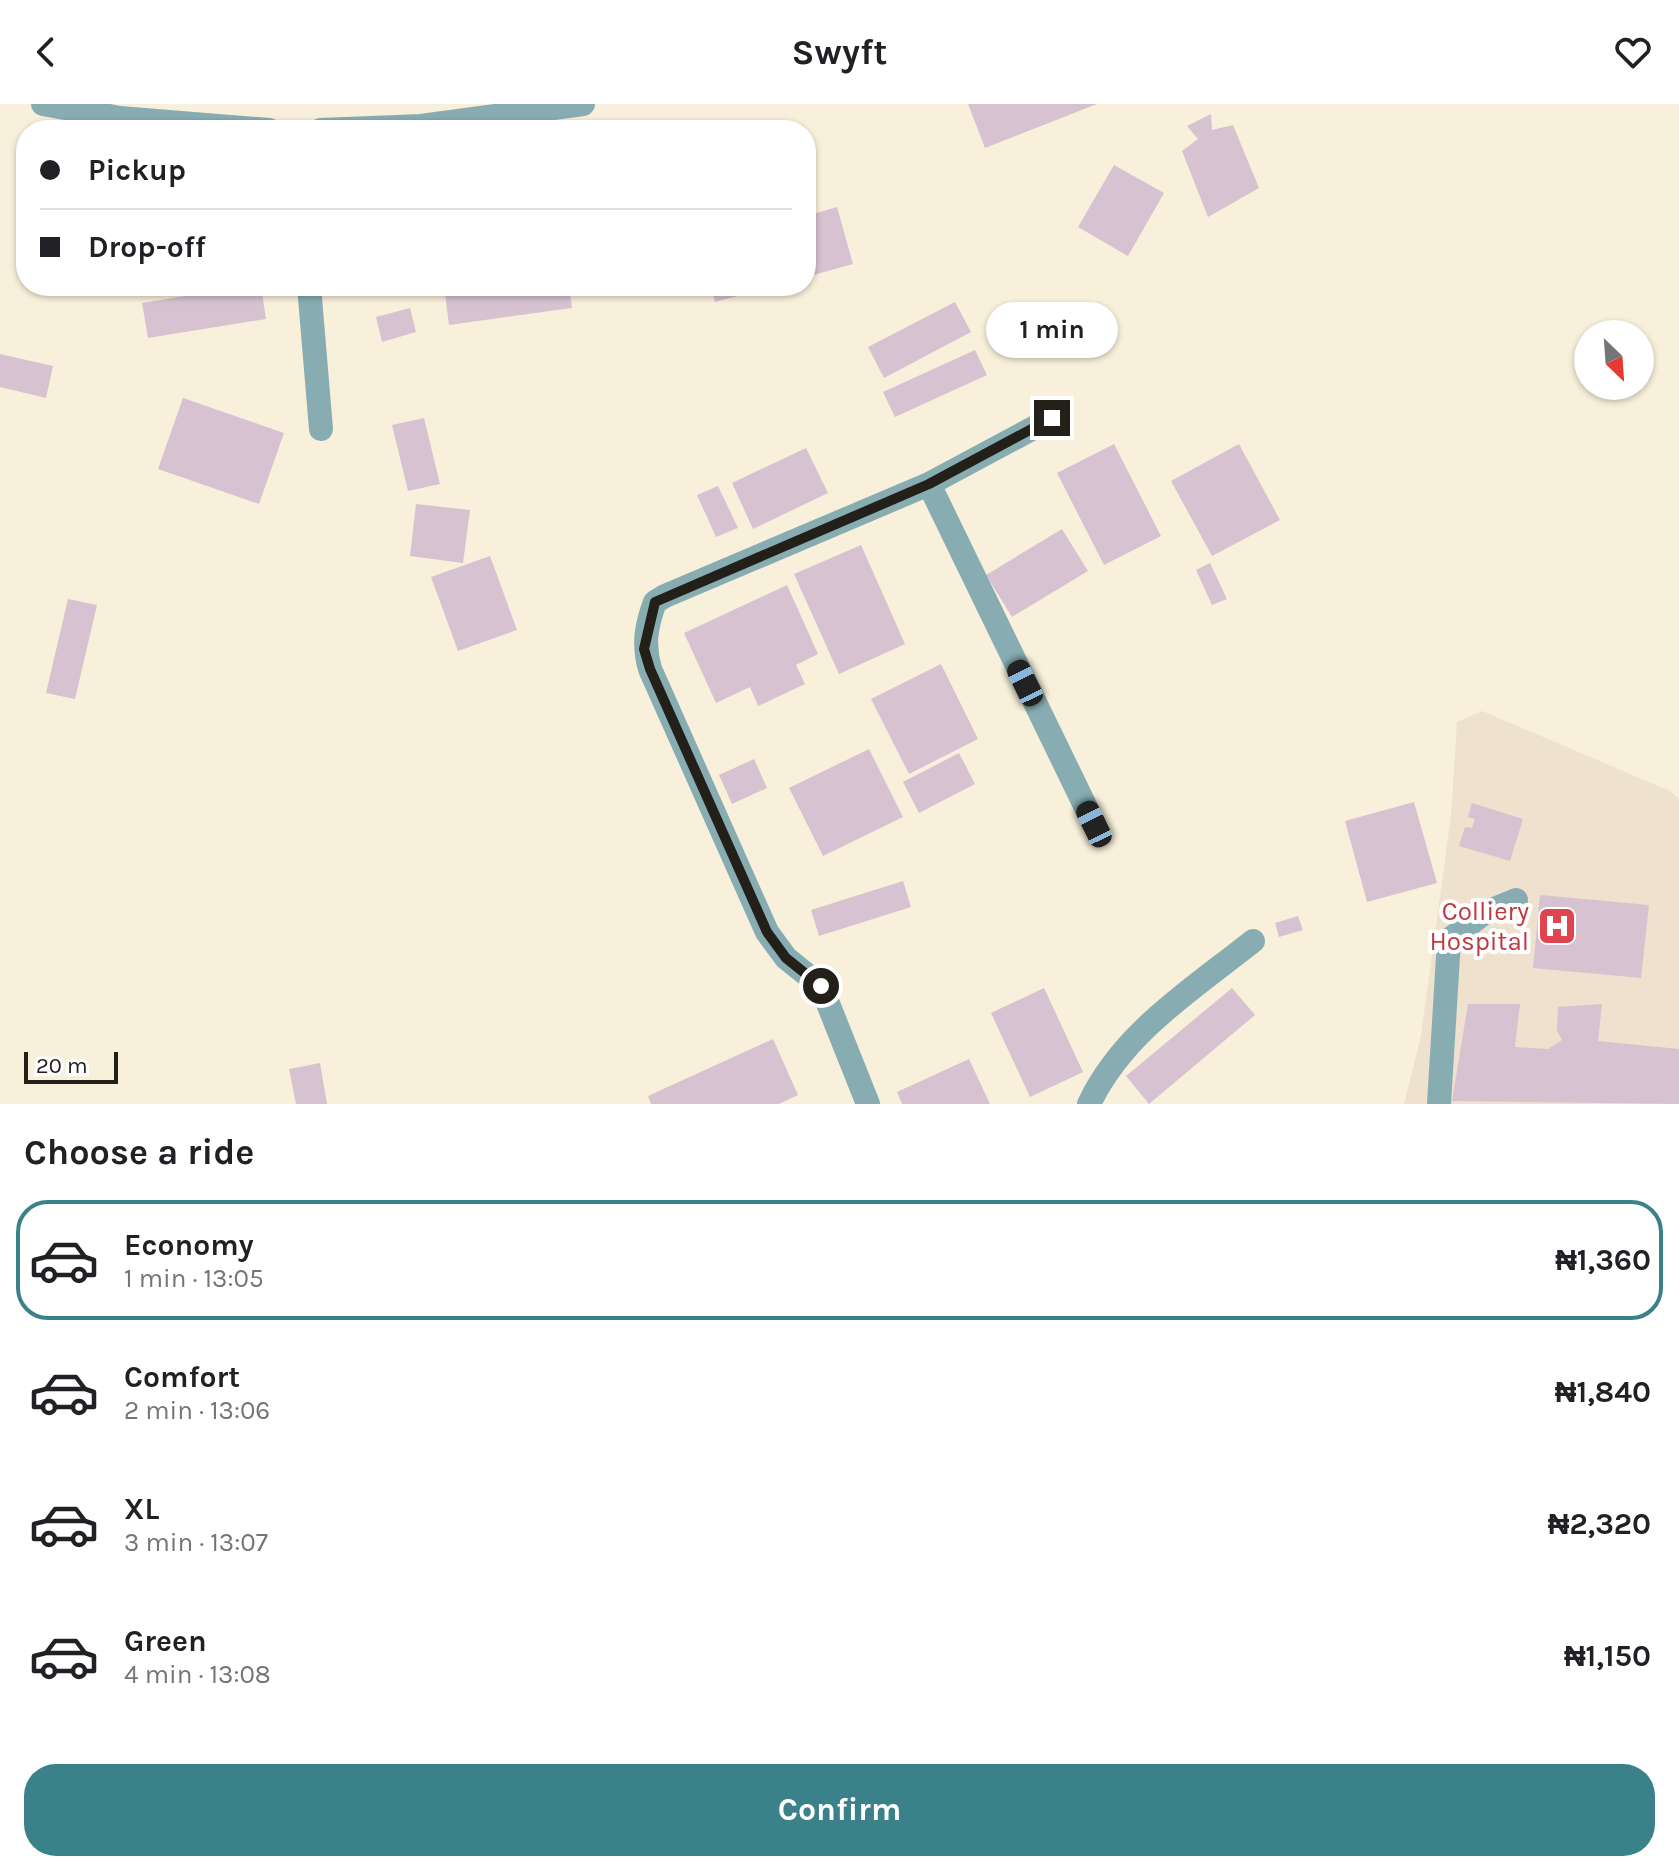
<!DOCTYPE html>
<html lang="en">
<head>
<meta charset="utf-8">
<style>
  body { margin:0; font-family:Karla,sans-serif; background:#f6f6f6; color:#202124; height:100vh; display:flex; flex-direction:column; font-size:30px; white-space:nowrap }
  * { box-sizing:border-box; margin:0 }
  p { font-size:26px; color:#757577 }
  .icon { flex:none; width:44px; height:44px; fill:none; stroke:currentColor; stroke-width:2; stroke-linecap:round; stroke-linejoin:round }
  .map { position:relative; height:1000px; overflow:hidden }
  .drawer { display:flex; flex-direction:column; background:#fff; flex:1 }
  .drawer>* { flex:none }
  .banner { position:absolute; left:16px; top:16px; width:800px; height:176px; border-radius:32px; box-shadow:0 2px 6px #0004; display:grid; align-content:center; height:176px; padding:0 24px; background:#fff }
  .needle { width:52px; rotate:155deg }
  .fabs { position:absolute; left:1574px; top:216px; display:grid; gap:16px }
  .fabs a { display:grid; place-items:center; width:80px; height:80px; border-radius:50%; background:#fff; box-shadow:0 2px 6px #0004; font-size:40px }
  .scale { position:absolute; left:24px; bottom:20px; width:94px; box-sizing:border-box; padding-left:8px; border:4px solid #222018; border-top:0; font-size:22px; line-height:28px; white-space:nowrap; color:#222018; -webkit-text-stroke:6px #fff; paint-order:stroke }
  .end { position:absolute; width:36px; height:36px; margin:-18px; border:10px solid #222018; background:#fff; box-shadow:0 0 0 4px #fff }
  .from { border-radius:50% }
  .bubble { position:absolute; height:56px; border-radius:28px; background:#fff; box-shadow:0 2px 6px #0004; font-size:26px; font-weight:700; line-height:56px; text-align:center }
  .car { position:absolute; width:24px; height:48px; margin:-24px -12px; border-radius:10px; box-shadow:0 0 6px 2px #0007; background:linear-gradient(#222 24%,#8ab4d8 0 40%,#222 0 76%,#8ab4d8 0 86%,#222 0) }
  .banner b { display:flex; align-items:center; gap:28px; height:76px; font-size:30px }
  .banner b+b { border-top:2px solid #e0e0e0 }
  .banner i { width:20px; height:20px; background:#202124 }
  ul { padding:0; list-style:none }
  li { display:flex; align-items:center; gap:24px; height:120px; margin:0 16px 12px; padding:0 8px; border:4px solid transparent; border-radius:32px }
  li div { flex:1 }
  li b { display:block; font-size:30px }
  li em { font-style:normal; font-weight:700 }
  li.active { border-color:#3a818a }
  li>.icon { width:72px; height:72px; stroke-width:1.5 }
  h2 { padding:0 24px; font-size:36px; line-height:96px }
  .action { display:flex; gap:16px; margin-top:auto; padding:16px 24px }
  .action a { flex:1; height:92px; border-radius:32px; background:#3a818a; color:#fff; font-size:32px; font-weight:700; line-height:92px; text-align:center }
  header { display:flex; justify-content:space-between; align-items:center; height:104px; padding:0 24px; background:#fff; font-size:36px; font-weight:700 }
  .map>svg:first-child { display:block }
  .medical { fill:#eee1cd }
  .building { fill:#d7c2d1 }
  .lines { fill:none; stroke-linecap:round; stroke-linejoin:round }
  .minor { stroke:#87adb2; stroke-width:24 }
  .route { stroke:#222018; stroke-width:10 }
  .labels { text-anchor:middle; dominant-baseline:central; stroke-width:8; stroke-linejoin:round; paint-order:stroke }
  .health-label { font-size:26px; fill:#be3a42; stroke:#fff; text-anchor:end }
</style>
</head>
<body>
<header><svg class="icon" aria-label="back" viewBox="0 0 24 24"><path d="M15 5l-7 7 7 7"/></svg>Swyft<svg class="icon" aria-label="heart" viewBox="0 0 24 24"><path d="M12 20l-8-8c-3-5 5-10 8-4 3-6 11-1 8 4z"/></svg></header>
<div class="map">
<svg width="1679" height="1000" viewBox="0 0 1679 1000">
  <rect width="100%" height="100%" fill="#f8f0da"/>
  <path class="medical" d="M1482 607 1670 687 1679 695V1000H1404L1421 932 1451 712 1457 618Z"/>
  <path class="building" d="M968 0H1097L985 44Z
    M1211 10 1212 26 1233 21 1259 84 1208 113 1182 47 1198 35 1187 22Z
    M1114 61 1164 89 1128 152 1078 123Z
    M837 103 853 160 806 173V112Z
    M247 182H261L266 215 148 234 142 199Z
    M444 182H569L572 204 449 221Z
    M711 182H771V183L715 198Z
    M955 198 971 228 884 274 868 243Z
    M410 204 416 228 382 238 376 213Z
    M975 246 987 271 895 313 883 288Z
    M0 250 53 262 46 294 0 283Z
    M183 294 284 329 259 400 158 365Z
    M424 314 440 380 408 387 392 321Z
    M1114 340 1161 432 1104 461 1057 369Z
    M1239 340 1280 416 1212 452 1171 377Z
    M806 344 828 389 753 425 732 379Z
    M718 382 738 424 716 433 697 391Z
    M416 400 470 406 463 459 410 452Z
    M1062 425 1088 467 1012 513 986 471Z
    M861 441 905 540 839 570 794 470Z
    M490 452 517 526 458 547 431 473Z
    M1210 459 1227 495 1212 501 1196 466Z
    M787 481 818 550 796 561 805 580 758 602 750 583 716 599 684 529Z
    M68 495 97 501 75 595 46 589Z
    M941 560 978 635 909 670 871 595Z
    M869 645 903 713 823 752 789 684Z
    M959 649 975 680 919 709 903 678Z
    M754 655 767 684 732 700 719 671Z
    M1414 698 1437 779 1367 798 1345 717Z
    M1472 699 1523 715 1510 757 1459 742 1465 723 1472 724 1475 715 1468 713Z
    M903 777 911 803 819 832 811 806Z
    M1540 791 1649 801 1641 874 1533 864Z
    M1298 812 1303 826 1279 833 1275 819Z
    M1044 884 1083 968 1030 993 991 909Z
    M1232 884 1255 911 1149 1000 1126 972Z
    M1468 900H1520L1515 943 1548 945 1562 936 1557 927 1558 903 1602 900 1598 937 1679 945V1000L1452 997Z
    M773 935 798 991 779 1000H651L648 992Z
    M969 955 990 1000H902L897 988Z
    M320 959 327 1000H296L289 965Z"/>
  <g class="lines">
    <path class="minor" d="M43 0 120 14 269 26
      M321 26 421 22 583 0
      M309 182 321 325
      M929 380 1094 720
      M868 1000 821 882 786 854 767 828 650 565C643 541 646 522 655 498L665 492 929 380 1052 314
      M1089 1000C1123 928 1193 885 1253 837
      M1439 1000 1449 836 1484 809 1516 796"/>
  </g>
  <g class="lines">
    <path class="route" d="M821 882 786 854 767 828 650 565 644 545 655 498 929 380 1052 314"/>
  </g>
  <defs>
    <g id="hospital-square" transform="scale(2)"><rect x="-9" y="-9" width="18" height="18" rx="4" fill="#e0444e" stroke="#fff"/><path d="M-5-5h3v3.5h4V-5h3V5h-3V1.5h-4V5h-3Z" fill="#fff"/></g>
  </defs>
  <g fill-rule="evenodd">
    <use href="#hospital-square" x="1557" y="822"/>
  </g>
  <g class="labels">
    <g class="health-label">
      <text x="1529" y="807">Colliery<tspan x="1529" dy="30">Hospital</tspan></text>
    </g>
  </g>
</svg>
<div class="fabs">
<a><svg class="needle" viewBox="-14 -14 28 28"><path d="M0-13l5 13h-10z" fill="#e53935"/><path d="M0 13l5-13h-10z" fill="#757577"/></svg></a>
</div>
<div class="scale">20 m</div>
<i class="end from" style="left:821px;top:882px"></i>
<i class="end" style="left:1052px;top:314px"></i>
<div class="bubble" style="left:986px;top:198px;width:132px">1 min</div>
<i class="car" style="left:1025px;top:579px;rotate:334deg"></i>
<i class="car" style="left:1094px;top:720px;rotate:334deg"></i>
<div class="banner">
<b><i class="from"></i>Pickup</b>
<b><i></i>Drop-off</b>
</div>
</div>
<section class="drawer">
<h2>Choose a ride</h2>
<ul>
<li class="active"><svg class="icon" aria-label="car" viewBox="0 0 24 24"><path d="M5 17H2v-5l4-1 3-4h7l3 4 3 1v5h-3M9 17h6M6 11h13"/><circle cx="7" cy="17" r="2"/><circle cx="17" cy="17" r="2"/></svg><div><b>Economy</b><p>1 min · 13:05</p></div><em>₦1,360</em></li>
<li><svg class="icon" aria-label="car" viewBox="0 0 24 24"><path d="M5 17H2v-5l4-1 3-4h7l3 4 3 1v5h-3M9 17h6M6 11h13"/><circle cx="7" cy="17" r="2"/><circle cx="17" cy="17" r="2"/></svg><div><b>Comfort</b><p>2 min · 13:06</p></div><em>₦1,840</em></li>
<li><svg class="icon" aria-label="car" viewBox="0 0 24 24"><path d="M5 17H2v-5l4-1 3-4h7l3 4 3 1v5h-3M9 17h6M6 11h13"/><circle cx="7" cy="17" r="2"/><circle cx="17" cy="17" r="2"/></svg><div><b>XL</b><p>3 min · 13:07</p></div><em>₦2,320</em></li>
<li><svg class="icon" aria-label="car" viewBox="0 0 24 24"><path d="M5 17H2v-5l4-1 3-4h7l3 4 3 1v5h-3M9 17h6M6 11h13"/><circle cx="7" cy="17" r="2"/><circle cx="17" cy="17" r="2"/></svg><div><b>Green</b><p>4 min · 13:08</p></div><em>₦1,150</em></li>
</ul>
<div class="action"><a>Confirm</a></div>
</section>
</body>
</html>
